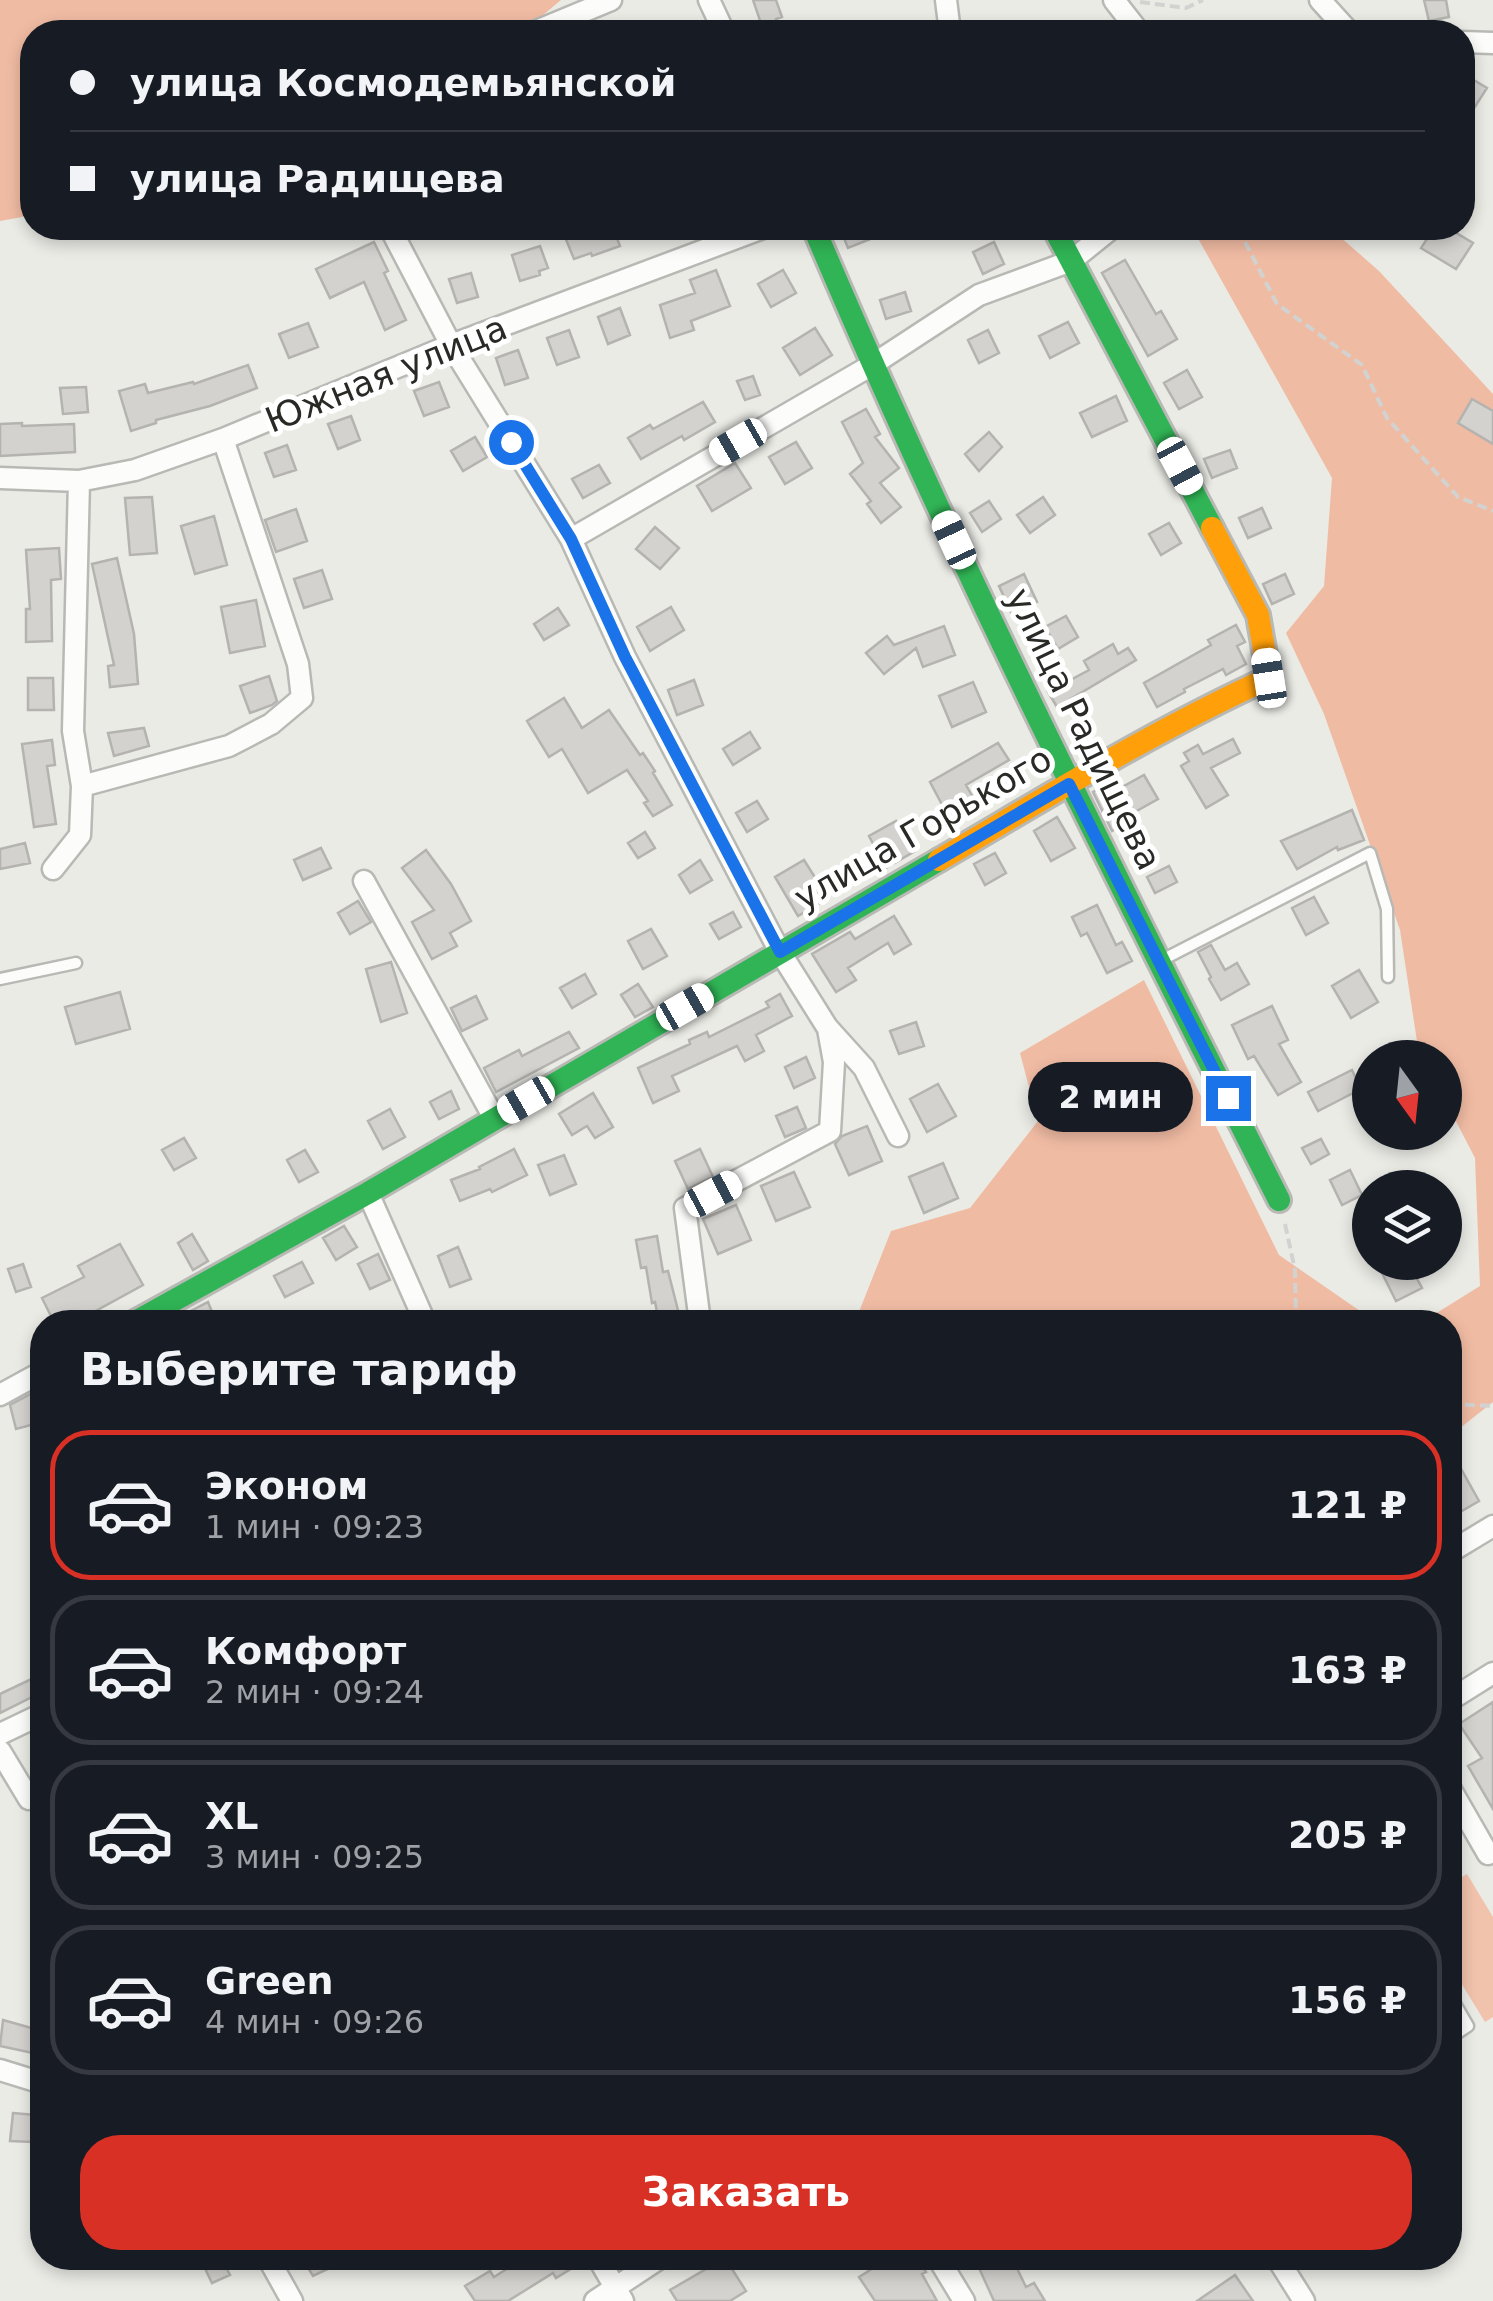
<!DOCTYPE html>
<html lang="ru">
<head>
<meta charset="utf-8">
<style>
  body { margin:0; font-family:"DejaVu Sans",sans-serif; background:#242831; color:#f1f3f6; height:100vh; display:flex; flex-direction:column; font-size:38px; white-space:nowrap }
  * { box-sizing:border-box; margin:0 }
  p { font-size:32px; color:#9ea1a6 }
  .icon { flex:none; width:55px; height:55px; fill:none; stroke:currentColor; stroke-width:2; stroke-linecap:round; stroke-linejoin:round }
  .map { position:relative; flex:1; overflow:hidden }
  .details { position:absolute; left:30px; top:1310px; width:1432px; height:960px; display:flex; flex-direction:column; background:#171b24; border-radius:40px; box-shadow:0 5px 15px #0003 }
  .details>* { flex:none }
  .guide { position:absolute; left:20px; top:20px; width:1455px; height:220px; border-radius:40px; box-shadow:0 5px 15px #0003; display:grid; align-content:center; height:220px; padding:0 50px; background:#171b24 }
  .needle { width:65px; rotate:165deg }
  .fabs { position:absolute; left:1352px; top:1040px; display:grid; gap:20px }
  .fabs a { display:grid; place-items:center; width:110px; height:110px; border-radius:50%; background:#171b24; box-shadow:0 5px 15px #0003; font-size:50px }
  .end { position:absolute; width:45px; height:45px; margin:-22px; border:12px solid #1a73e8; background:#fff; box-shadow:0 0 0 5px #fff }
  .from { border-radius:50% }
  .bubble { position:absolute; height:70px; border-radius:35px; background:#171b24; box-shadow:0 5px 15px #0003; font-size:32px; font-weight:700; line-height:70px; text-align:center }
  .car { position:absolute; width:30px; height:60px; margin:-30px -15px; border-radius:12px; box-shadow:0 0 8px 2px #0007; background:linear-gradient(#fff 24%,#345 0 40%,#fff 0 76%,#345 0 86%,#fff 0) }
  .guide b { display:flex; align-items:center; gap:35px; height:95px; font-size:38px }
  .guide b+b { border-top:2px solid #363941 }
  .guide i { width:25px; height:25px; background:#f1f3f6 }
  ul { padding:0; list-style:none }
  li { display:flex; align-items:center; gap:30px; height:150px; margin:0 20px 15px; padding:0 30px; border:5px solid #363941; border-radius:40px }
  li div { flex:1 }
  li b { display:block; font-size:38px }
  li em { font-style:normal; font-weight:700 }
  li.on { border-color:#d93025 }
  li>.icon { width:90px; height:90px; stroke-width:1.5 }
  h2 { padding:0 50px; font-size:45px; line-height:120px }
  .cta { display:flex; gap:20px; margin-top:auto; padding:20px 50px }
  .cta a { flex:1; height:115px; border-radius:40px; background:#d93025; color:#fff; font-size:40px; font-weight:700; line-height:115px; text-align:center }
  .map>svg:first-child { display:block }
  .green { fill:#f1c2ac }
  .forest { fill:#f0bba3 }
  .building { fill:#d3d2cf; stroke:#b4b3b0; stroke-width:2.5 }
  .lines { fill:none; stroke-linecap:round; stroke-linejoin:round }
  .lane-casing { stroke:#b8b9b5; stroke-width:15 }
  .street-casing { stroke:#b8b9b5; stroke-width:25 }
  .fast-casing { stroke:#b8b9b5; stroke-width:28 }
  .slow-casing { stroke:#b8b9b5; stroke-width:28 }
  .path { stroke:#d2d2d1; stroke-width:4; stroke-dasharray:10 5; stroke-linecap:butt }
  .lane { stroke:#fcfcfb; stroke-width:10 }
  .street { stroke:#fcfcfb; stroke-width:20 }
  .fast { stroke:#30b455; stroke-width:22 }
  .slow { stroke:#ff9f0a; stroke-width:22 }
  .route { stroke:#1a73e8; stroke-width:12 }
  .labels { text-anchor:middle; dominant-baseline:central; stroke-width:10; stroke-linejoin:round; paint-order:stroke }
  .street-label { font-size:35px; fill:#292a26; stroke:#fff }
</style>
</head>
<body>
<div class="map">
<svg width="1493" height="2301" viewBox="0 0 1493 2301">
  <rect width="100%" height="100%" fill="#eaebe5"/>
  <path class="green" d="M1467 1874 1493 1917V2017L1485 2022 1450 1965V1884Z"/>
  <path class="forest" d="M0 0H561L523 32H32V211L22 217 0 221Z
    M1198 228H1330L1379 271 1493 394V1402L1450 1436V1322H1422L1480 1286 1475 1158 1445 1100V1058L1424 1057 1418 1048 1400 930 1324 714 1286 633 1324 586 1332 478 1195 233Z
    M1144 980 1279 1255 1376 1322H855L891 1231 970 1208 1038 1121 1020 1053Z"/>
  <path class="building" d="M753 0H776L782 17 776 19 780 32H764Z
    M1424 0H1446L1449 17 1429 21Z
    M1462 73 1487 88 1462 127Z
    M591 228H613L620 246 592 256 591 253 574 259 565 237Z
    M840 228H898L848 248Z
    M1434 228H1448L1473 243 1456 269 1421 248Z
    M374 242 388 271 384 273 406 320 385 330 364 282 330 298 316 269Z
    M994 242 1004 264 983 274 973 252Z
    M540 246 548 268 539 271 540 275 520 281 512 255Z
    M1125 260 1156 314 1161 311 1177 339 1148 356 1102 273Z
    M716 270 730 306 691 321 694 330 670 338 660 305 695 293 690 280Z
    M783 270 796 293 771 307 758 284Z
    M471 273 478 297 457 303 449 279Z
    M905 292 911 311 886 319 880 300Z
    M620 308 630 335 608 344 598 317Z
    M1068 322 1079 343 1050 358 1039 336Z
    M308 323 318 347 289 358 279 334Z
    M815 328 832 355 800 375 783 348Z
    M569 330 579 357 557 365 547 338Z
    M988 330 999 353 979 363 968 340Z
    M518 350 528 378 505 385 496 358Z
    M248 365 257 388 210 406 156 420V423L131 431 119 391 145 384 148 393 193 382 194 384Z
    M1187 370 1202 397 1179 409 1164 383Z
    M753 376 760 395 745 400 737 381Z
    M439 382 449 407 424 416 414 391Z
    M86 387 88 412 63 414 60 388Z
    M1116 396 1127 421 1092 437 1080 413Z
    M1472 399 1493 411V444L1458 423Z
    M703 402 715 422 684 440 682 436 641 459 628 438 650 425 653 429Z
    M866 409 880 434 875 437 899 468 880 483 901 507 881 523 867 504 871 501 850 474 863 463 842 422Z
    M351 416 360 440 338 449 328 424Z
    M22 423V426L74 424 75 452 0 456V424Z
    M989 432 1002 447 979 471 965 454Z
    M475 437 487 457 463 471 451 451Z
    M796 442 812 468 785 484 769 457Z
    M287 445 296 470 274 477 265 453Z
    M1230 450 1237 468 1212 478 1204 459Z
    M735 463 751 488 712 511 697 486Z
    M599 465 610 483 583 498 572 479Z
    M152 497 157 553 130 555 125 498Z
    M1043 497 1055 515 1030 533 1017 515Z
    M989 501 1001 519 982 532 970 513Z
    M1262 508 1271 528 1248 538 1239 518Z
    M296 509 307 541 276 552 265 520Z
    M214 516 227 565 195 574 181 526Z
    M1169 523 1181 543 1161 555 1149 534Z
    M655 527 679 548 660 569 636 549Z
    M59 548 61 579 51 580 52 641 26 642V609H30L26 550Z
    M117 558 134 634 138 684 110 687 108 666 114 665 92 564Z
    M322 570 332 599 304 608 294 579Z
    M1024 574 1037 602 1012 614 999 586Z
    M1285 574 1294 594 1272 604 1263 584Z
    M256 600 265 646 230 653 221 607Z
    M671 607 684 630 650 651 637 627Z
    M558 608 569 625 544 640 534 624Z
    M1066 616 1078 637 1058 649 1045 627Z
    M1236 625 1245 642 1237 646 1246 664 1226 675 1223 669 1184 689 1185 692 1157 707 1144 683 1211 645 1208 640Z
    M944 626 955 655 923 667 916 648 884 674 866 653 887 636 894 645Z
    M1113 644 1118 654 1128 648 1136 660 1057 707 1048 692 1089 670 1084 661Z
    M269 676 277 701 272 705 250 713 240 686Z
    M28 678H53L54 710H28Z
    M694 680 703 705 677 715 668 690Z
    M973 682 986 712 952 727 939 696Z
    M564 698 582 728 609 710 640 755 643 753 655 771 653 773 672 805 653 816 644 803 648 801 627 770 588 793 562 749 549 757 527 721Z
    M144 728 149 746 114 756 108 733Z
    M750 732 760 748 733 765 723 749Z
    M1233 739 1240 753 1211 768 1228 795 1206 808 1181 766 1189 761 1184 753 1198 745 1203 754Z
    M52 740 55 765 47 766 56 824 34 827 22 744Z
    M998 743 1009 760 966 785 974 799 947 814 930 782Z
    M1144 775 1158 799 1126 817 1128 822 1112 831 1093 792 1108 784 1113 792Z
    M757 801 768 819 747 832 736 813Z
    M1352 810 1364 840 1338 850 1337 847 1297 869 1281 841Z
    M1057 817 1075 848 1051 861 1034 831Z
    M896 821 915 851 886 868 869 836Z
    M645 832 655 848 638 858 628 843Z
    M25 843 30 863 0 869V849Z
    M321 848 331 868 303 880 294 860Z
    M426 850 451 884 471 921 450 933 457 946 432 959 412 922 434 910 402 868Z
    M995 853 1006 873 985 885 974 864Z
    M700 860 712 880 690 893 679 875Z
    M804 860 828 898 798 916 775 877Z
    M1169 866 1177 882 1155 893 1147 877Z
    M1314 897 1328 923 1306 935 1292 908Z
    M358 901 371 922 350 934 338 913Z
    M1097 905 1116 945 1122 942 1132 961 1107 973 1087 933 1081 936 1072 917Z
    M733 912 741 927 719 939 710 924Z
    M894 916 911 944 894 954 888 943 848 968 856 980 836 992 812 954 850 932 855 939Z
    M651 929 667 956 643 969 628 941Z
    M1211 945 1225 970 1237 963 1249 984 1221 1000 1209 979 1211 977 1198 952Z
    M391 962 407 1013 381 1022 366 969Z
    M1359 970 1378 1002 1351 1018 1332 986Z
    M585 974 596 994 572 1008 560 988Z
    M638 984 653 1007 635 1017 621 995Z
    M120 992 130 1029 76 1044 65 1007Z
    M780 994 792 1016 756 1035 764 1051 745 1061 737 1046 672 1076 679 1091 653 1103 638 1068 690 1044 689 1040 707 1032 709 1037 769 1007 766 1002Z
    M476 996 487 1019 462 1031 451 1008Z
    M1272 1006 1288 1040 1279 1044 1301 1082 1278 1095 1254 1056 1248 1059 1232 1025Z
    M916 1022 924 1046 899 1054 890 1031Z
    M569 1032 579 1048 496 1092 484 1068 519 1050 522 1056Z
    M806 1057 815 1078 794 1088 785 1067Z
    M1352 1070 1361 1089 1318 1111 1308 1092Z
    M938 1084 956 1116 927 1132 910 1099Z
    M451 1091 459 1109 439 1119 430 1102Z
    M593 1093 613 1127 595 1138 587 1126 572 1135 559 1114Z
    M797 1107 806 1128 785 1137 776 1116Z
    M390 1109 405 1137 383 1149 368 1121Z
    M867 1126 882 1161 849 1175 835 1144 842 1136Z
    M184 1138 196 1158 174 1170 162 1150Z
    M1321 1139 1329 1154 1311 1164 1302 1148Z
    M514 1149 527 1175 492 1192 490 1189 460 1201 451 1180 480 1169 479 1167Z
    M700 1149 713 1177 688 1189 675 1161Z
    M305 1150 318 1172 299 1182 287 1160Z
    M564 1155 576 1184 550 1195 538 1165Z
    M943 1163 958 1198 924 1213 909 1177Z
    M1350 1170 1362 1195 1342 1205 1330 1180Z
    M794 1172 810 1207 776 1221 761 1186Z
    M736 1205 751 1240 718 1254 703 1219Z
    M344 1226 357 1247 336 1260 323 1238Z
    M192 1234 208 1261 193 1270 178 1243Z
    M657 1236 663 1272 668 1271 681 1322H659L655 1302 652 1303 646 1267 641 1268 636 1240Z
    M120 1244 143 1285 83 1318 86 1322H54L42 1298 84 1277 78 1266Z
    M458 1247 471 1279 450 1287 438 1256Z
    M378 1254 390 1280 370 1289 358 1264Z
    M302 1262 313 1283 285 1297 274 1276Z
    M1397 1262H1408L1422 1288 1396 1301 1381 1271Z
    M23 1264 31 1287 16 1292 8 1269Z
    M208 1302 216 1322H188L185 1314Z
    M42 1388V1422L16 1429 10 1405Z
    M1450 1449 1479 1501 1460 1512 1450 1495Z
    M42 1674V1692L0 1713V1694Z
    M1493 1702V1809L1468 1766 1482 1758 1459 1724Z
    M3 2020 42 2031V2055L0 2046Z
    M13 2113 35 2115 33 2142 10 2141Z
    M200 2258H221L230 2275 212 2283Z
    M302 2258H351L313 2276Z
    M524 2258H584L585 2260 556 2278 553 2273 508 2301H475L465 2286 490 2271 494 2277Z
    M725 2258 746 2291 730 2301H677L670 2290Z
    M889 2258H917L926 2272 922 2274 937 2301H875L859 2277Z
    M1002 2258H1012L1026 2287 1034 2283 1045 2301H994L979 2268Z
    M1235 2275 1253 2301H1197Z"/>
  <g class="lines">
    <g class="lane-casing">
      <path id="lane" d="M1160 961 1370 853 1387 909 1388 977
        M0 979 76 963
        M1450 1995 1468 2026 1450 2038"/>
    </g>
    <g class="street-casing">
      <path id="street" d="M709 0 724 32
        M946 0 950 32
        M1114 0 1139 32
        M1320 0 1349 32
        M534 32 611 0
        M1462 42 1493 43
        M390 228 451 345 571 539 625 657 780 952 827 1027 864 1068 898 1136
        M0 478 79 481 135 470 223 439 451 345 763 228
        M571 539 872 365 979 295 1071 261 1112 228
        M82 786 229 746 271 724 302 698 298 664 223 439
        M53 869 80 835 82 786 73 731 79 481
        M364 881 494 1118
        M368 1193 425 1322
        M700 1322 685 1208 830 1131 834 1062 828 1029
        M0 1395 42 1372
        M1450 1552 1493 1526
        M1450 1700 1493 1673
        M0 1734 42 1714
        M0 1751 29 1799
        M1450 1788 1488 1854
        M0 2070 42 2083
        M268 2258 292 2301
        M598 2258 623 2301
        M938 2258 964 2301
        M1277 2258 1304 2301
        M595 2301 660 2258"/>
    </g>
    <g class="fast-casing">
      <path id="fast" d="M814 228C954 559 1117 879 1279 1200
        M1054 228 1212 528
        M135 1322 368 1193 939 860"/>
    </g>
    <g class="slow-casing">
      <path id="slow" d="M939 860C1047 797 1155 730 1269 678L1258 615 1212 528"/>
    </g>
    <path class="path" d="M1140 2 1186 8 1203 0
      M1240 228 1243 238 1277 304 1362 365 1387 418 1458 497 1493 511
      M1285 1224 1295 1270 1296 1322
      M1450 1404 1493 1406"/>
    <use href="#lane" class="lane"/>
    <use href="#street" class="street"/>
    <use href="#fast" class="fast"/>
    <use href="#slow" class="slow"/>
  </g>
  <g class="lines">
    <path class="route" d="M511 442 571 539 625 657 780 952 1069 784 1228 1098"/>
  </g>
  <g class="labels">
    <g class="street-label">
      <text transform="translate(386 374) rotate(-22)">Южная улица</text>
      <text transform="translate(1084 729) rotate(64)">улица Радищева</text>
      <text transform="translate(923 828) rotate(-30)">улица Горького</text>
    </g>
  </g>
</svg>
<div class="fabs">
<a><svg class="needle" viewBox="-14 -14 28 28"><path d="M0-13l5 13h-10z" fill="#e53935"/><path d="M0 13l5-13h-10z" fill="#9ea1a6"/></svg></a>
<a><svg class="icon" aria-label="layers" viewBox="0 0 24 24"><path d="M12 4l9 5-9 5-9-5zM3 14l9 5 9-5"/></svg></a>
</div>
<i class="end from" style="left:511px;top:442px"></i>
<i class="end" style="left:1228px;top:1098px"></i>
<div class="bubble" style="left:1028px;top:1062px;width:165px">2 мин</div>
<i class="car" style="left:738px;top:442px;rotate:240deg"></i>
<i class="car" style="left:1180px;top:466px;rotate:152deg"></i>
<i class="car" style="left:954px;top:540px;rotate:335deg"></i>
<i class="car" style="left:1269px;top:678px;rotate:351deg"></i>
<i class="car" style="left:685px;top:1007px;rotate:60deg"></i>
<i class="car" style="left:526px;top:1100px;rotate:240deg"></i>
<i class="car" style="left:713px;top:1194px;rotate:62deg"></i>
<div class="guide">
<b><i class="from"></i>улица Космодемьянской</b>
<b><i></i>улица Радищева</b>
</div>
<section class="details">
<h2>Выберите тариф</h2>
<ul>
<li class="on"><svg class="icon" aria-label="car" viewBox="0 0 24 24"><path d="M5 17H2v-5l4-1 3-4h7l3 4 3 1v5h-3M9 17h6M6 11h13"/><circle cx="7" cy="17" r="2"/><circle cx="17" cy="17" r="2"/></svg><div><b>Эконом</b><p>1 мин · 09:23</p></div><em>121 ₽</em></li>
<li><svg class="icon" aria-label="car" viewBox="0 0 24 24"><path d="M5 17H2v-5l4-1 3-4h7l3 4 3 1v5h-3M9 17h6M6 11h13"/><circle cx="7" cy="17" r="2"/><circle cx="17" cy="17" r="2"/></svg><div><b>Комфорт</b><p>2 мин · 09:24</p></div><em>163 ₽</em></li>
<li><svg class="icon" aria-label="car" viewBox="0 0 24 24"><path d="M5 17H2v-5l4-1 3-4h7l3 4 3 1v5h-3M9 17h6M6 11h13"/><circle cx="7" cy="17" r="2"/><circle cx="17" cy="17" r="2"/></svg><div><b>XL</b><p>3 мин · 09:25</p></div><em>205 ₽</em></li>
<li><svg class="icon" aria-label="car" viewBox="0 0 24 24"><path d="M5 17H2v-5l4-1 3-4h7l3 4 3 1v5h-3M9 17h6M6 11h13"/><circle cx="7" cy="17" r="2"/><circle cx="17" cy="17" r="2"/></svg><div><b>Green</b><p>4 мин · 09:26</p></div><em>156 ₽</em></li>
</ul>
<div class="cta"><a>Заказать</a></div>
</section>
</div>
</body>
</html>
